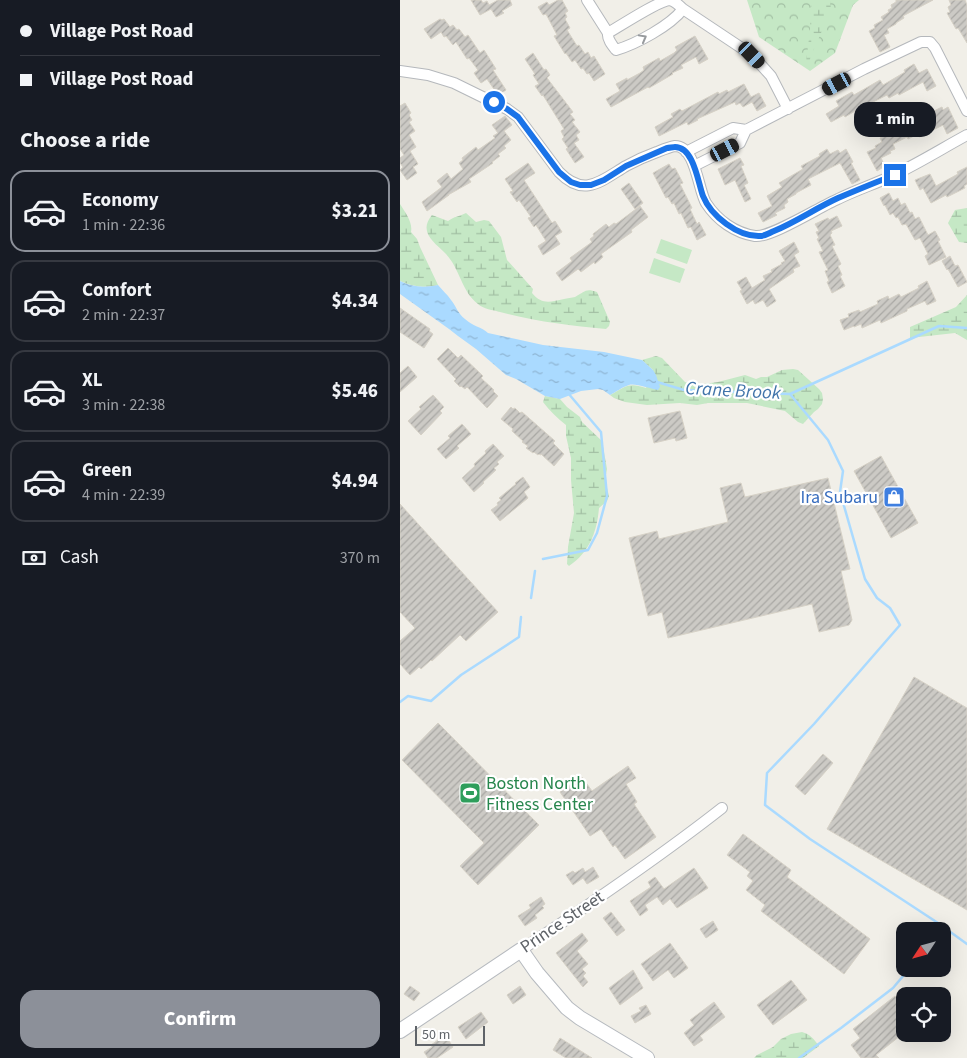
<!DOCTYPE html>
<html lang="en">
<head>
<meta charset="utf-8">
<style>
  body { margin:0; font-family:"Source Sans 3",sans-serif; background:#20242c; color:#f1f3f6; height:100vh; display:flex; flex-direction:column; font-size:19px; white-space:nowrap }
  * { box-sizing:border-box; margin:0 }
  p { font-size:16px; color:#9ea1a6 }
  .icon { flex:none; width:28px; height:28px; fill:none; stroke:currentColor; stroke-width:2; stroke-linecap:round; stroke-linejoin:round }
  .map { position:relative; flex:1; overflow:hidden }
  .panel { display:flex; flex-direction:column; background:#171b24; width:400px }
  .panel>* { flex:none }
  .top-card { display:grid; align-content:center; height:110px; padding:0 20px; background:#171b24 }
  .needle { width:32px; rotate:234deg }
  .buttons { position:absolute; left:496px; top:922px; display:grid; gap:10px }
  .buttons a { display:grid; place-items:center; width:55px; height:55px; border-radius:10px; background:#171b24; box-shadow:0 5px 20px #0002; font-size:25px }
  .scale { position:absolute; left:15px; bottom:12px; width:70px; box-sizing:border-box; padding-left:5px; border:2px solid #5f6368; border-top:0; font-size:14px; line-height:18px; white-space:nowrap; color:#5f6368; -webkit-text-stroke:4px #fff; paint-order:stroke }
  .end { position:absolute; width:22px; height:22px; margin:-11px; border:6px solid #1a73e8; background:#fff; box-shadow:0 0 0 2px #fff }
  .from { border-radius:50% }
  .bubble { position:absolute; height:35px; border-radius:15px; background:#171b24; box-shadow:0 5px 20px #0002; font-size:16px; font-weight:800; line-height:35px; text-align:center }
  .car { position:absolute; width:15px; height:30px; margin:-15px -8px; border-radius:6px; box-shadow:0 0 4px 1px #0007; background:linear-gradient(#222 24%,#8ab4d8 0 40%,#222 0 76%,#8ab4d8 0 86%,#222 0) }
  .top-card b { display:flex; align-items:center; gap:18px; height:48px; font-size:19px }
  .top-card b+b { border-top:1px solid #363941 }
  .top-card i { width:12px; height:12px; background:#f1f3f6 }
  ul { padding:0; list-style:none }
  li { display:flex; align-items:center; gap:15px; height:82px; margin:0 10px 8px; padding:0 10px; border:2px solid #363941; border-radius:15px }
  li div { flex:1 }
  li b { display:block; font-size:19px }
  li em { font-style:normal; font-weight:800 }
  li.selected { border-color:#8c9099 }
  li>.icon { width:45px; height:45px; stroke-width:1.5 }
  h2 { padding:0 20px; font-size:22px; line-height:60px }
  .pay { display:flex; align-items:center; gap:12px; height:55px; padding:0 20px; font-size:19px }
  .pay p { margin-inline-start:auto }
  .cta { display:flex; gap:10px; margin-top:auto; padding:10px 20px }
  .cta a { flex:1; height:58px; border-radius:15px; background:#8c9099; color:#fff; font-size:20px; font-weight:800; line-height:58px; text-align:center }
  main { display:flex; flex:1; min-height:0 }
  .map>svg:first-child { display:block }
  .forest { fill:url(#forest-crowns) }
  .wetland { fill:url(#wetland-marsh) }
  .pitch { fill:#c5e8c5 }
  .water { fill:url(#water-ripples) }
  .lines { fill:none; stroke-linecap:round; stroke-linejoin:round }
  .stream { stroke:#aadaff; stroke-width:2.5 }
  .building { fill:url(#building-hatch); stroke:#d6d1c6 }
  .street-casing { stroke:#b5b8bc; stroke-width:12 }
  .secondary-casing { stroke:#b6babf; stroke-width:16 }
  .street { stroke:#fff; stroke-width:10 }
  .secondary { stroke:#fff; stroke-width:14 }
  .oneway { stroke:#979a9d }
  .route { stroke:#1a73e8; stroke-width:6 }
  .labels { text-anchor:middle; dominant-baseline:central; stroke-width:4.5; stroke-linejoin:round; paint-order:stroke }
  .shop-label { font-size:18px; fill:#366cbe; stroke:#fff; text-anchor:end }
  .leisure-label { font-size:18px; fill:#27864d; stroke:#fff; text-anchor:start }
  .street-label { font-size:18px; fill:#5f6368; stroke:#fff }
  .water-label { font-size:19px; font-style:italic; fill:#4174aa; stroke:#fff }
</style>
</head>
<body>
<main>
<section class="panel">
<div class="top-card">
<b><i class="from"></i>Village Post Road</b>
<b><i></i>Village Post Road</b>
</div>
<h2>Choose a ride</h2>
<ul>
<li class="selected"><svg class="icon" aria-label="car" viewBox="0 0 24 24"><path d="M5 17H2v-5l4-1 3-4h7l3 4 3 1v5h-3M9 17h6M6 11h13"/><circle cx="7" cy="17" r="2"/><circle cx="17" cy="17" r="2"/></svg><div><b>Economy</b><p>1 min · 22:36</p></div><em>$3.21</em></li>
<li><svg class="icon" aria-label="car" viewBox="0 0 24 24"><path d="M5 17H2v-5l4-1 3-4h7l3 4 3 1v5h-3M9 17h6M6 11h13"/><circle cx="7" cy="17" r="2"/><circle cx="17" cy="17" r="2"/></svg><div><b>Comfort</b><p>2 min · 22:37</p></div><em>$4.34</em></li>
<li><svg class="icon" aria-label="car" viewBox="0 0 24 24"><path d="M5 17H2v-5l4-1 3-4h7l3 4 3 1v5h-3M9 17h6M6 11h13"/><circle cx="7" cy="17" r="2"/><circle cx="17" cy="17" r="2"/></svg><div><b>XL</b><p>3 min · 22:38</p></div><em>$5.46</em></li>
<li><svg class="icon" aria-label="car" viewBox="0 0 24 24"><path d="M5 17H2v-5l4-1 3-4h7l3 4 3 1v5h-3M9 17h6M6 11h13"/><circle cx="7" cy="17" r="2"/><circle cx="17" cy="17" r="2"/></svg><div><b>Green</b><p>4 min · 22:39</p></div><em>$4.94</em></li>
</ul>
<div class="pay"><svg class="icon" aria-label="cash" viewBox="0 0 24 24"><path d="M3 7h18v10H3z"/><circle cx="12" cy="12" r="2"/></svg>Cash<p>370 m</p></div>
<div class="cta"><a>Confirm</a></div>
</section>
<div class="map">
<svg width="567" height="1058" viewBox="0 0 567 1058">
  <defs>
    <pattern id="forest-crowns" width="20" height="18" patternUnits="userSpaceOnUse" patternTransform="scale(1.25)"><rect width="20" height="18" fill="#c5e8c5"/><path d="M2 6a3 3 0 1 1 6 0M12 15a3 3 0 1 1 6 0" fill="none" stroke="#a3c0a4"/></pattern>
    <pattern id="wetland-marsh" width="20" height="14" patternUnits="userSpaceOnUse" patternTransform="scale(1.25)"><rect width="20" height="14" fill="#c5e8c5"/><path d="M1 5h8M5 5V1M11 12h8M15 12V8" fill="none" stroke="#a3c0a4"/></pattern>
    <pattern id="water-ripples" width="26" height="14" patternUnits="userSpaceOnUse" patternTransform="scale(1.25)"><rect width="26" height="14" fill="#aadaff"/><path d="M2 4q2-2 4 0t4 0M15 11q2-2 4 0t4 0" fill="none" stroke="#8eb4d2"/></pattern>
    <pattern id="building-hatch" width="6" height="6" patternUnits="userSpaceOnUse" patternTransform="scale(1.25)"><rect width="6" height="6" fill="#cccac5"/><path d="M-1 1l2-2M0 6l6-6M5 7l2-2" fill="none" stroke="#a9a8a4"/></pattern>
  </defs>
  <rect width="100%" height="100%" fill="#f1efe8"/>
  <path class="forest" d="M347 0H459L453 5 435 53 410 71 359 37Z"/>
  <path class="wetland" d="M411 0H430L431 10 411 56 409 62 406 63 410 30Z
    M0 204C5 212 13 222 11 232L17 239 20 247 38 285C24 288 13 287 0 281Z
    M567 208V243L559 242 548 223 555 210Z
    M66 213 76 222 84 220 89 221 101 237 107 260 133 289 132 293C142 305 150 302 164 299 167 298 172 298 175 297 185 292 185 288 197 292L210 322 209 326 206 329C170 326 134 321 100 312 93 310 83 309 78 304 61 291 60 268 45 253 34 242 18 232 32 215L48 221C55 216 58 217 66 213Z
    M567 295V340L555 333 510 338V327L556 307Z
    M256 356 262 358 285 382 296 385 318 382 345 375 356 379 361 377H367L382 370 393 369 398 370 419 389 422 393 423 399 422 404 418 409 414 412 403 424 398 422 385 411 347 403H308L297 405 280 403 247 405 225 402 214 398 210 395C226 387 227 382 246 388L253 370 242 360Z
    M145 396 160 399 167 407 180 417 182 422 202 441 207 469 205 480 209 496 207 501 199 508C197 531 190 552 169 566L167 564 168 547 174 513 171 480V458L166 436V425C157 418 150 411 143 402Z
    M402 1032C410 1034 414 1039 419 1046L403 1058H354L357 1055 373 1047 381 1039 391 1034Z"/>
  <path class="pitch" d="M261 239 292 250 287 264 256 253Z
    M254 258 285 269 280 283 249 273Z"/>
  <path class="water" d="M0 281C12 287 24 288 38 285 42 290 47 294 51 300 56 306 58 314 65 319 72 326 82 327 88 333L143 345 204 352 242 360 253 370 256 375 260 387 258 390C251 389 235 383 229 385 222 387 216 392 210 395L203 390 198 389 181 391 160 399 145 396 116 379 106 375 76 349 58 336 49 329 0 294Z"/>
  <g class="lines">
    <path class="stream" d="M257 382 284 390 390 394 539 326 567 328
      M390 394 428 440 443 471 440 492 465 579 477 598 490 608 500 625 414 724 367 773 365 805 410 839 538 923 567 944
      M143 559 188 550 197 533 207 496 201 432 168 393
      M131 598 135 571
      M0 702 8 696 31 701 61 675 119 637 121 617
      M534 931 538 923
      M399 1058 441 1028 493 988 509 969"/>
  </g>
  <path class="building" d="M71 0H81L83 3 87 1 89 5 98 0H110L112 5 102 11 104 13 96 17 91 9 80 15Z
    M158 0H162L168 11 165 13 167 17 165 19 170 28 167 30 177 46 179 45 185 54 188 52 191 58 194 56 205 74 194 81 189 73 187 74 183 68 181 69 175 60 172 62 166 53 165 54 154 36 157 35 146 14 143 15 138 7 147 2 149 5Z
    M496 0H533L503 16 504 18 496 23V24L487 29 489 33 484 35 490 47 480 52 469 31 475 28 474 25 483 20 481 17 489 12 488 10 492 8 491 5 496 2Z
    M549 0H565L567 5V43L558 28 556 29 547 13 550 12 548 7 551 5Z
    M40 19 42 20 44 19 50 27 53 25 57 30 59 29 65 37 68 35 80 53 84 50 96 69 93 70 106 90 98 95 87 79 81 83 74 73 78 70 69 58 67 59 56 42 53 45 46 36 44 37 41 32 31 39 24 29Z
    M295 36 308 59 299 64 296 57 281 65 283 68 272 73 273 74 249 88 248 87 211 107 206 99 220 91 216 84 227 78V80L240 73 244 70 243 67 259 58 260 61 274 53 277 50 275 47Z
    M133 53 144 70 146 69 150 75 147 78 173 112 170 114 175 120 172 122 180 132 176 135 179 140 174 143 184 157 175 163 166 149 168 148 162 139 164 137 161 131 164 129 143 95 142 96 135 86 139 84 133 75 135 74 125 59Z
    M514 64 519 73 527 69 536 86 527 91 523 82 499 95 498 93 489 98 487 95 469 104V106L460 110V108L445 117 444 115 431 122 426 114 439 106 436 101 452 92 454 95 480 80 483 85 500 75 505 72 504 70Z
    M344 84 351 97 359 93 366 106 357 111 352 102 343 107 340 103 336 105 335 102 297 119 298 120 288 125 287 122 259 136 255 127 273 117 271 114 280 109 282 111 318 92 319 94 327 90 328 92Z
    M5 103 11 113 9 115 12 120 9 122 15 131 9 135 16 147 10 151 18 164 13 167 17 173 7 180 0 170 3 167 0 163V158L4 155 0 149V106Z
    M542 107 543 110 548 107 558 128 547 134 543 125 519 137 518 134 508 139 507 137 493 144 495 149 490 151 491 153 481 158 485 166 477 171 467 152 476 148 475 146 482 142 480 138 489 134 487 130 503 122 505 125 512 121 514 125 533 115 532 112Z
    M105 116 112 125 104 131 111 140 104 146 106 148 98 154 100 156 92 162 93 163 69 179 71 182 48 195H49L27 211 22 202 42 187 37 181 47 173 51 179 63 169 59 163 63 160 62 158 76 147 78 150 95 138 93 136 98 133 92 125Z
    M427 149 430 154 438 150 440 153 446 149 453 162 451 163 460 180 452 184 440 163 408 179 411 185 396 193V194L387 199 388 202 384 205 385 208 375 213 377 215 363 222 358 213 372 206 367 196 382 187 379 183 403 169 401 166 420 156 419 154Z
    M340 158 344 165 341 166 348 183 344 185 351 199 345 202 335 180 325 185 318 169Z
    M128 163 135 173 124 180 152 223 155 221 162 232 155 236 160 244 143 255 138 246 146 241 136 225 134 227 128 218 131 217 119 200 117 202 110 192 113 191 105 179Z
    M269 164 272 169 275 168 283 183 280 184 292 208 290 209 297 224 299 222 306 235 297 240 291 227 288 228 281 213 279 214 274 203 272 204 268 197 266 198 253 173Z
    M567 167V184L564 186 565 188 547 197 546 195 531 203 523 188 520 190 515 180 530 174 536 186 558 174 557 172Z
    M229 183 243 203 235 209 221 189Z
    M489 193 493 201 498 198 501 205 505 203 510 213 512 212 515 219 519 217 528 235 535 231 540 240 538 241 546 257 529 265 525 256 528 254 520 238 515 240 506 224 502 225 498 217 496 218 493 213 490 215 485 205 484 206 480 198Z
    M240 206 248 217 231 230 232 232 201 254 203 257 195 264 194 262 181 272 178 269 162 281 156 273 172 261 170 258 192 242 190 239 194 236 193 234 206 224 209 227 214 223 216 224Z
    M437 216 442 226 431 231 432 233 430 235 435 245 432 246 441 264 438 266 442 275 440 276 445 286 432 293 427 282 429 281 425 271 428 270 419 252 423 251 417 239 419 238 416 232 419 231 415 224 428 218 429 220Z
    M394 242 399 252 394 255 400 266 393 269 394 272 369 289 376 301 367 307 363 300 355 304 353 300 347 304 340 291 342 290 337 282 346 277 352 288 365 280 363 276 372 272 371 270 382 264 381 263 385 261 379 251Z
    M550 256 555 266 558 265 567 282 558 287 548 269 547 270 542 261Z
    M527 281 536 301 527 305 525 301 507 309V311L481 323 480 320 462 328 461 324 454 327V326L444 330 440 320 449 317 448 314 459 310 460 312 478 304 477 301 488 296 489 299 499 294 501 297 519 288 518 286Z
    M0 308 30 329 29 331 33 334 24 348 0 332Z
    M48 348 58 358 61 355 83 376 81 378 94 390 93 391 98 396 87 408 67 387 65 389 61 386 60 387 54 381 56 379 37 359Z
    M8 366 17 377 0 392V373Z
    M33 395 44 407 40 411 42 413 21 435 8 421 21 409 19 407Z
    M111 407 113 409 115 408 120 413 122 412 155 441 153 443 164 454 154 466 141 454V455L139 454 138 455 134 452 133 453 126 448 128 446 122 442 123 441 112 431 113 429 101 419Z
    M280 411 287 438 276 441 275 438 254 443 248 418Z
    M62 424 71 434 57 446 59 448 46 459 37 449 50 438 48 436Z
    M93 444 104 456 97 462 99 464 94 468 96 470 83 482 84 483 74 492 62 478 75 466 74 464 86 453 85 451Z
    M481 456 518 523 491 538 454 471Z
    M123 477 130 487 124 492 128 498 100 521 91 510 98 505 97 503 101 500 99 498 116 484 115 483Z
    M428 478 450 569 441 571 452 620 449 625 419 632 412 604 268 638 262 612 248 616 229 538 257 531 259 539 328 522 320 488 341 483 345 497Z
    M0 504 98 612 66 641 60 635 32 661 31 660 21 669 19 667 10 675 0 664V641L15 628 0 612Z
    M514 677 567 708V910L427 829Z
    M38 723 139 825 78 885 60 866 84 843 2 760Z
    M423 754 433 763 405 795 395 786Z
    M228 766 236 778 226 784 237 802 234 804 256 837 225 859 215 845 213 847 201 829 190 836 160 792 182 777 192 791Z
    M343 834 391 870 387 877 470 939 444 974 361 911 365 905 346 890 353 881 347 876 350 872 327 855Z
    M193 867 199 877 187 884 183 878 173 885 166 875 173 871 175 873 183 868 185 872Z
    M294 868 308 888 277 908 270 899 263 905 257 897 245 905 248 910 240 916 230 901 251 887 248 882 255 877 264 889Z
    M141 897 145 904 142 906 144 908 135 915 137 918 125 926 118 916 131 908 129 905Z
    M211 912 225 930 217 936 203 918Z
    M313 921 318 930 306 938 300 929Z
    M182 933 188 941 177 951 188 964 182 969 186 973 183 976 188 982 183 987 156 953Z
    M270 943 288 968 274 978 268 970 253 981 241 964Z
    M233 970 243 988 220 1005 209 988Z
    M391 980 407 1000 373 1025 357 1005Z
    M10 986 20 993 14 1001 4 994Z
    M120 986 126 995 113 1004 107 995Z
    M495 996 505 1009V1032L476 1055 479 1058H461L451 1045 460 1038 453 1029Z
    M314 1002 325 1017 300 1036 303 1040 294 1046 284 1033 294 1025 290 1020Z
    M246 1005 251 1014 235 1023 231 1016 241 1011 239 1008Z
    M81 1012 88 1022 66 1039 58 1027Z
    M45 1035 53 1047 37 1058H28L24 1052 32 1047 31 1045Z
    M160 1038 192 1058H166L153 1050Z"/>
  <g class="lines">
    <g class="street-casing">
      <path id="street" d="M187 0 208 33C207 39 212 45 216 50 236 44 270 26 283 9
        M208 33C220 26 260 0 270 0 275 1 280 6 283 9L352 55 371 76 388 109
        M0 71 28 75 54 83 107 109 118 117 159 172C184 198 201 181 226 166 235 161 246 156 257 152 262 150 269 147 275 146 296 146 298 190 306 203 317 220 335 233 355 236 371 238 421 206 438 199 456 190 475 184 494 175 519 163 543 148 567 135
        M346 130 464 69 521 42H530L535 48 567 111
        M286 152 333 128 346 130 340 143 294 166
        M121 950C189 905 257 859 322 808"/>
    </g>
    <g class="secondary-casing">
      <path id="secondary" d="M0 1031 121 950 137 973 167 1008 180 1018 247 1058"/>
    </g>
    <use href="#street" class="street"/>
    <use href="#secondary" class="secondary"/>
  </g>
  <defs><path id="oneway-chevron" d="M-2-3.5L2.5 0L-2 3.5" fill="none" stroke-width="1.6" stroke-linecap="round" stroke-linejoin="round" transform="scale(1.25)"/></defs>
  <use class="oneway" href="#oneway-chevron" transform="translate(243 38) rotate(-29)"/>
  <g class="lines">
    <path class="route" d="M94 102 107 109 118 117 159 172 171 182 180 185H191L204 180 226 166 267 148C268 148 274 147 275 147 294 147 298 183 303 196 311 216 338 237 360 236 365 236 369 233 374 231 396 222 416 208 438 198 457 190 476 182 495 175"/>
  </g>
  <defs>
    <g id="shop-square" transform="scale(1.125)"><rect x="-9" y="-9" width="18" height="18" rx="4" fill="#3f7fe0" stroke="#fff"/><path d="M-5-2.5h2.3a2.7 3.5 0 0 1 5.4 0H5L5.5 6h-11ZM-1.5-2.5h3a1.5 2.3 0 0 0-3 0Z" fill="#fff"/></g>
    <g id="stadium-square" transform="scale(1.125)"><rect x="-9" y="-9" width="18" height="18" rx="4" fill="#2e9e5b" stroke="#fff"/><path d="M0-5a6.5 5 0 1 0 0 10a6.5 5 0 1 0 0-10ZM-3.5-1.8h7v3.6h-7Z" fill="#fff"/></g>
  </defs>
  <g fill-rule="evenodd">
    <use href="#shop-square" x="494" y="497"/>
    <use href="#stadium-square" x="70" y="793"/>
  </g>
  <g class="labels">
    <g class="shop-label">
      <text x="478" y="497">Ira Subaru</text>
    </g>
    <g class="leisure-label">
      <text x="86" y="783">Boston North<tspan x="86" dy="21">Fitness Center</tspan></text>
    </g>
    <g class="street-label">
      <text transform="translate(162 922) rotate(-34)">Prince Street</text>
    </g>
    <g class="water-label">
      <text transform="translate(333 391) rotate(3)">Crane Brook</text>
    </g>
  </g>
</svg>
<div class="buttons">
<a><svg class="needle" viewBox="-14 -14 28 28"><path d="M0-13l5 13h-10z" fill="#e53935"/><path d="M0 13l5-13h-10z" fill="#9ea1a6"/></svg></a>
<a><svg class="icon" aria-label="locate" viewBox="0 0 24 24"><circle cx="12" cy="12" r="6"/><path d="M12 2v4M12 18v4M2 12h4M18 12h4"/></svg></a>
</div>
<div class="scale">50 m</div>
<i class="end from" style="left:94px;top:102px"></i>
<i class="end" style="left:495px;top:175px"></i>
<div class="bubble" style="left:454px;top:102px;width:82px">1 min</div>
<i class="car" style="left:352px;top:55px;rotate:136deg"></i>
<i class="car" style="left:437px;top:84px;rotate:242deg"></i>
<i class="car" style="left:325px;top:150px;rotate:63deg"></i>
</div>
</main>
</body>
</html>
